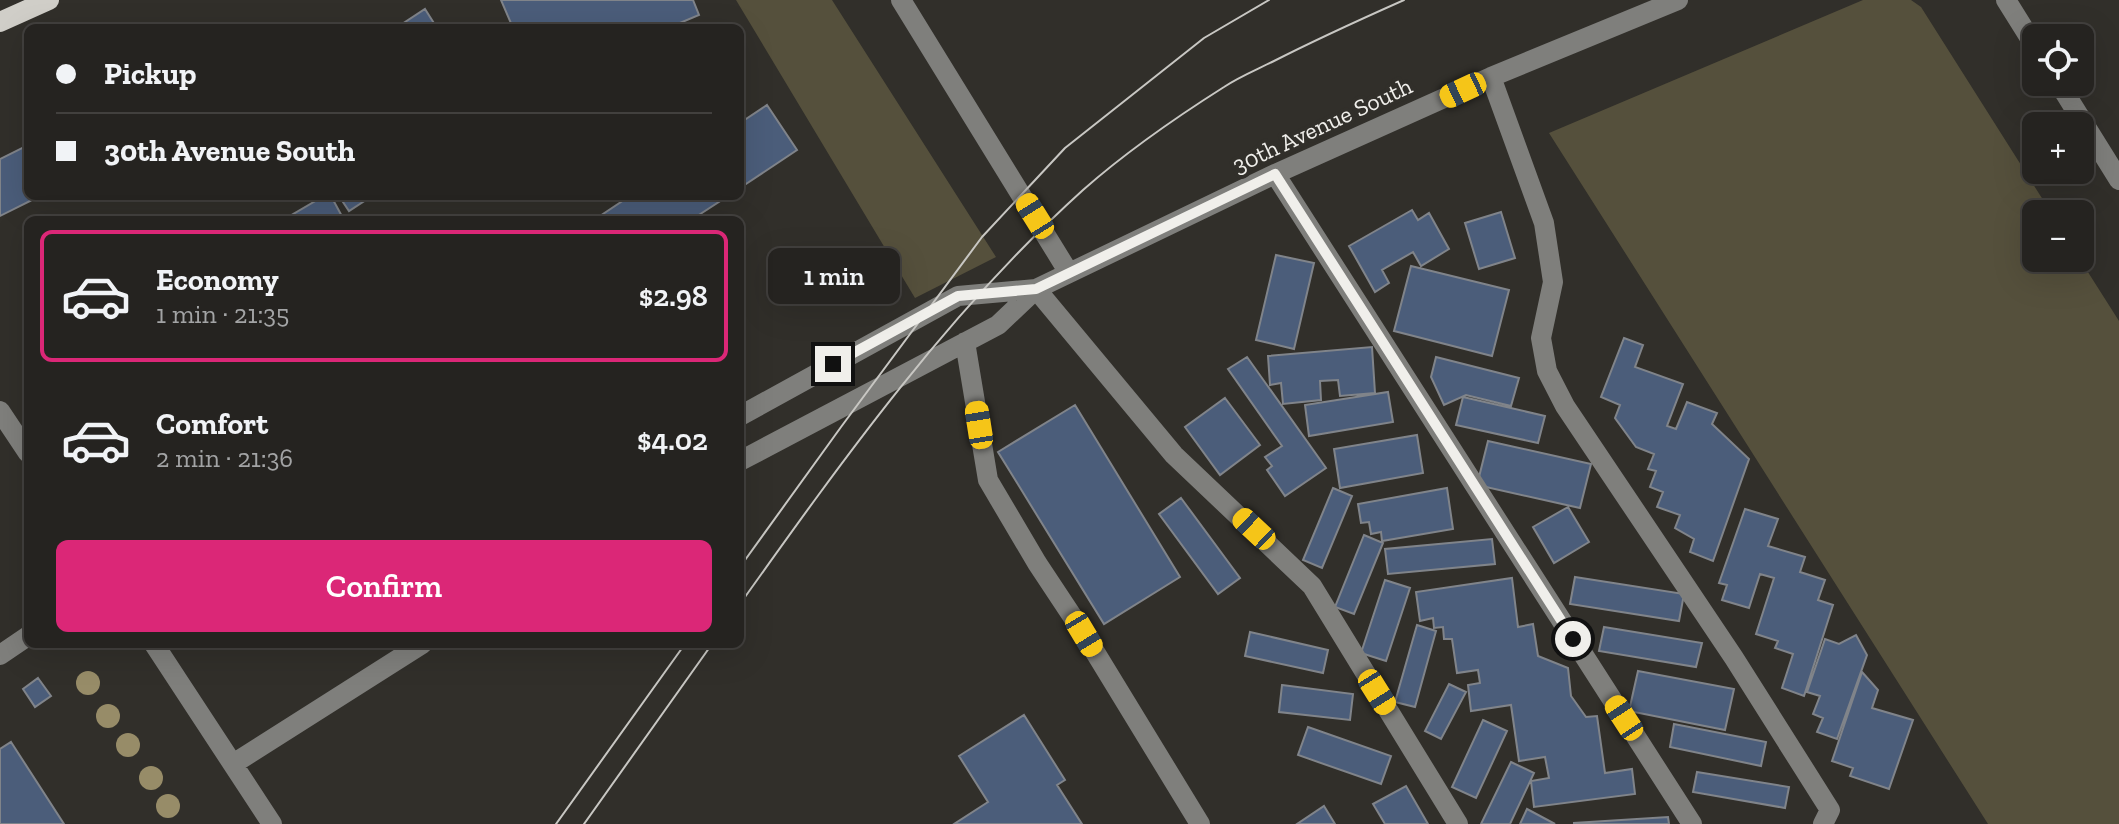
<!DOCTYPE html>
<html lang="en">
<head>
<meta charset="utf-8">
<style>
  body { margin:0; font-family:"Zilla Slab",serif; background:#312f2d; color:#f1f3f6; height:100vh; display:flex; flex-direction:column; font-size:30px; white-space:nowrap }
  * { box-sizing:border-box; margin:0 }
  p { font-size:26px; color:#a3a4a5 }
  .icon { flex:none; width:44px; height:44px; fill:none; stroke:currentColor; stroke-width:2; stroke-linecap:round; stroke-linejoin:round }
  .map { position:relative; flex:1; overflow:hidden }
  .panel { position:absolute; left:24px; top:216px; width:720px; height:432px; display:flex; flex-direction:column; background:#252320; border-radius:12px; box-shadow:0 8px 32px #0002,0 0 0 2px #42403e }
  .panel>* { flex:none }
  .top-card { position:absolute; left:24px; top:24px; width:720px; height:176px; border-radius:12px; box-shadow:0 8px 32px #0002,0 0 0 2px #42403e; display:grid; align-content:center; height:176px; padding:0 32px; background:#252320 }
  .controls { position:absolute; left:2022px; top:24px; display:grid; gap:16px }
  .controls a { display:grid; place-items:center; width:72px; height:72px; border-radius:12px; background:#252320; box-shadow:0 8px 32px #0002,0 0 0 2px #42403e; font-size:40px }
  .end { position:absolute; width:36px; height:36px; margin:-18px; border:10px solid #f0efeb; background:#111; box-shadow:0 0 0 4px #111 }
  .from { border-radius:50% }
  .bubble { position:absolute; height:56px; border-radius:12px; background:#252320; box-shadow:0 8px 32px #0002,0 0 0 2px #42403e; font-size:26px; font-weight:600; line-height:56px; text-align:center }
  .car { position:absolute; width:24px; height:48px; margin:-24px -12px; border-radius:10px; box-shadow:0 0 6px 2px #0007; background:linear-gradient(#f5c518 24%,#345 0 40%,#f5c518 0 76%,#345 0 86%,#f5c518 0) }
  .top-card b { display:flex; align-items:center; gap:28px; height:76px; font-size:30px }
  .top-card b+b { border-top:2px solid #42403e }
  .top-card i { width:20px; height:20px; background:#f1f3f6 }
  ul { padding:14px 0 0; list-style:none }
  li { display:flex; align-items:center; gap:24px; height:132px; margin:0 16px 12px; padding:0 16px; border:4px solid transparent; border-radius:12px }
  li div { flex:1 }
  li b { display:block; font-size:30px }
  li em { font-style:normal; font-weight:600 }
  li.active { border-color:#db2777 }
  li>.icon { width:72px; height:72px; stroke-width:1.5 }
  .action { display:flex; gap:16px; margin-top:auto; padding:16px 32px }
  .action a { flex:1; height:92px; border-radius:12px; background:#db2777; color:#fff; font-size:32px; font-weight:600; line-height:92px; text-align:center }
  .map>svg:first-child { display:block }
  .green { fill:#55503c }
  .building { fill:#4b5d7a; stroke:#80848a; stroke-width:2 }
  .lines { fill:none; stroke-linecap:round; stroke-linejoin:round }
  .minor { stroke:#7f7f7c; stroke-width:20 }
  .major { stroke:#d0cec8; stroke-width:20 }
  .tram { stroke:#c8c7c3; stroke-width:2 }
  .tree { fill:#978c68 }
  .route { stroke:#f0efeb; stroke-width:10 }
  .labels { text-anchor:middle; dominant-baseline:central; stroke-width:8; stroke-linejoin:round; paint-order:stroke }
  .street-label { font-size:24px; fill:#f0efeb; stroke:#312f2a }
</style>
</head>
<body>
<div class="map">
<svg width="2119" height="824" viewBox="0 0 2119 824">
  <rect width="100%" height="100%" fill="#312f2a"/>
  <path class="green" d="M736 0H832L996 257 915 298Z
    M1863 0H1911L1921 7 2052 214H2036V258H2079L2119 321V824H1988L1549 133Z"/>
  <path class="building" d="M501 0H693L699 15 668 28H513Z
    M425 9 437 28H396Z
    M767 105 797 150 740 188V123Z
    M28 145V196H40L0 216V159Z
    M324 196H331L344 220H292L290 216Z
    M339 196H372L349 211Z
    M630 196H728L691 220H594Z
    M1412 210 1418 220 1429 213 1449 249 1421 266 1413 252 1382 270 1389 283 1375 292 1349 246Z
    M1501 212 1515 258 1479 269 1465 223Z
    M1276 255 1314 263 1294 349 1256 340Z
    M1411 266 1509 290 1492 356 1394 331Z
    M1624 338 1643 345 1635 367 1683 384 1667 426 1676 429 1687 402 1717 413 1712 424 1749 459 1713 561 1690 552 1694 539 1675 528 1680 515 1657 507 1663 492 1650 487 1656 471 1648 469 1654 454 1636 447 1615 418 1620 405 1601 397Z
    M1372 347 1375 393 1340 396 1338 380 1320 381 1321 400 1283 404 1281 383 1270 385 1268 356Z
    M1247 357 1326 468 1285 496 1267 470 1272 466 1265 457 1282 446 1228 369Z
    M1436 357 1519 378 1511 406 1466 395 1444 405 1431 377Z
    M1388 392 1393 422 1309 436 1305 405Z
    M1463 397 1545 416 1538 443 1456 425Z
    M1225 398 1260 445 1220 475 1185 427Z
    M1075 405 1180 577 1104 624 998 452Z
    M1417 435 1423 473 1340 488 1334 449Z
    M1488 441 1591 464 1580 508 1477 485Z
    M1333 488 1352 496 1322 568 1303 560Z
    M1447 488 1453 529 1382 541 1381 532 1371 534 1369 522 1361 523 1358 504Z
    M1181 498 1240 578 1218 594 1159 514Z
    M1568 507 1589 542 1554 563 1533 527Z
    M1745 509 1778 519 1768 546 1805 557 1800 572 1825 580 1818 600 1833 605 1804 696 1782 688 1793 654 1775 648 1778 641 1756 634 1774 578 1760 574 1749 608 1722 600 1727 585 1719 583Z
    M1364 535 1383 543 1354 614 1335 607Z
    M1492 539 1495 564 1388 574 1385 549Z
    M1575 577 1684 594 1679 621 1570 604Z
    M1512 578 1518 627 1533 624 1538 656 1568 668 1571 696 1586 717 1597 716 1605 773 1632 769 1635 794 1534 807 1531 781 1549 778 1545 757 1519 761 1511 705 1471 711 1468 685 1480 683 1478 670 1457 673 1452 639H1444L1443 627 1434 628 1433 618 1420 621 1416 592Z
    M1385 580 1410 588 1386 661 1361 653Z
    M1417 625 1436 631 1415 707 1395 702Z
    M1604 627 1702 643 1696 667 1599 651Z
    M1250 632 1328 650 1323 673 1245 656Z
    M1856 635 1867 655 1837 739 1817 732 1823 718 1813 714 1820 696 1807 692 1825 639 1839 644Z
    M1638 671 1734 689 1725 730 1629 711Z
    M1862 672 1878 690 1872 708 1913 720 1889 789 1850 776 1853 768 1832 761Z
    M38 678 51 696 35 707 23 689Z
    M1449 684 1466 692 1441 739 1425 731Z
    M1282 685 1353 694 1350 720 1279 712Z
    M1024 715 1065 780 1057 785 1082 824H954L988 802 959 756Z
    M1483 720 1507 731 1476 798 1452 787Z
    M1674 724 1766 742 1761 766 1670 747Z
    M1308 727 1391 756 1381 784 1298 755Z
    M11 742 64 824H0V749Z
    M1511 762 1534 773 1510 824H1481Z
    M1697 772 1789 787 1785 808 1693 792Z
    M1406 786 1428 824H1385L1373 804Z
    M1324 806 1335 824H1297Z
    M1527 809 1555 824H1520Z
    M1668 817 1669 824H1574V823Z"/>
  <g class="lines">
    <path class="minor" d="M901 0 1069 273
      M2006 0 2036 48
      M1491 77 1544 223 1553 282 1541 338 1547 371 1565 406 1734 658 1830 810 1823 824
      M2058 82 2119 180
      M1275 174 1692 824
      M1036 289 1174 455 1312 586 1458 824
      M965 342 988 480 1037 563 1084 634 1200 824
      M0 411 28 453
      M740 416 958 296 1036 289
      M740 461 998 325 1036 289 1275 174 1491 77 1678 0
      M154 644 272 824
      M0 655 28 636
      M233 764 422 644"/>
    <path class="major" d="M0 22 49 0"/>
    <path class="tram" d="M740 567 841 427 982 237 1065 148 1204 38 1269 0
      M740 604C844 458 949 311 1083 190 1126 152 1175 118 1224 87 1239 77 1256 70 1272 62 1315 40 1359 20 1404 0
      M556 824 685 644
      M584 824 712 644"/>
  </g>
  <g class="tree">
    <circle cx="88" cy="683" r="12"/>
    <circle cx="108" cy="716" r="12"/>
    <circle cx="128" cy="745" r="12"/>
    <circle cx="151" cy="778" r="12"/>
    <circle cx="168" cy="806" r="12"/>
  </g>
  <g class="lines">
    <path class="route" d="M833 364 958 296 1036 289 1275 174 1573 639"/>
  </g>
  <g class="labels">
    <g class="street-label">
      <text transform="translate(1322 125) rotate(-25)">30th Avenue South</text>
    </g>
  </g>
</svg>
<div class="controls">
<a><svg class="icon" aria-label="locate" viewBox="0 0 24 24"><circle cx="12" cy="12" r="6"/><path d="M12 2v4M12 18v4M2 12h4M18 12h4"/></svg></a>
<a>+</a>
<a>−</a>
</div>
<i class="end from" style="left:1573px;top:639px"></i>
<i class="end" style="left:833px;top:364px"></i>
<div class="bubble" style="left:768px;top:248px;width:132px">1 min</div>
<i class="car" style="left:1463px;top:90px;rotate:245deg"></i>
<i class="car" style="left:1035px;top:216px;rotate:328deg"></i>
<i class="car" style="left:979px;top:425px;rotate:351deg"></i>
<i class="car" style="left:1254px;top:529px;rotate:313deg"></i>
<i class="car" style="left:1084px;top:634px;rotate:149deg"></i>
<i class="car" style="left:1377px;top:692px;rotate:148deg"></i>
<i class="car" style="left:1624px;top:718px;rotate:327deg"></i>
<div class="top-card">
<b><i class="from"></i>Pickup</b>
<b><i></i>30th Avenue South</b>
</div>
<section class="panel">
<ul>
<li class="active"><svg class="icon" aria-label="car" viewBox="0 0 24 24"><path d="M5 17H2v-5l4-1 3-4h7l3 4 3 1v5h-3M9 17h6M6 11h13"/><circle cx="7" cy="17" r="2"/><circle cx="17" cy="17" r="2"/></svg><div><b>Economy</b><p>1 min · 21:35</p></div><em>$2.98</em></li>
<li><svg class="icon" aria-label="car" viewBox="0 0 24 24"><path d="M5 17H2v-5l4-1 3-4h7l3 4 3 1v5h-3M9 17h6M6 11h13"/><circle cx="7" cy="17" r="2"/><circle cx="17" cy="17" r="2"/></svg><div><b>Comfort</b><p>2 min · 21:36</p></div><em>$4.02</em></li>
</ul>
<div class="action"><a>Confirm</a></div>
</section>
</div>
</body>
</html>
